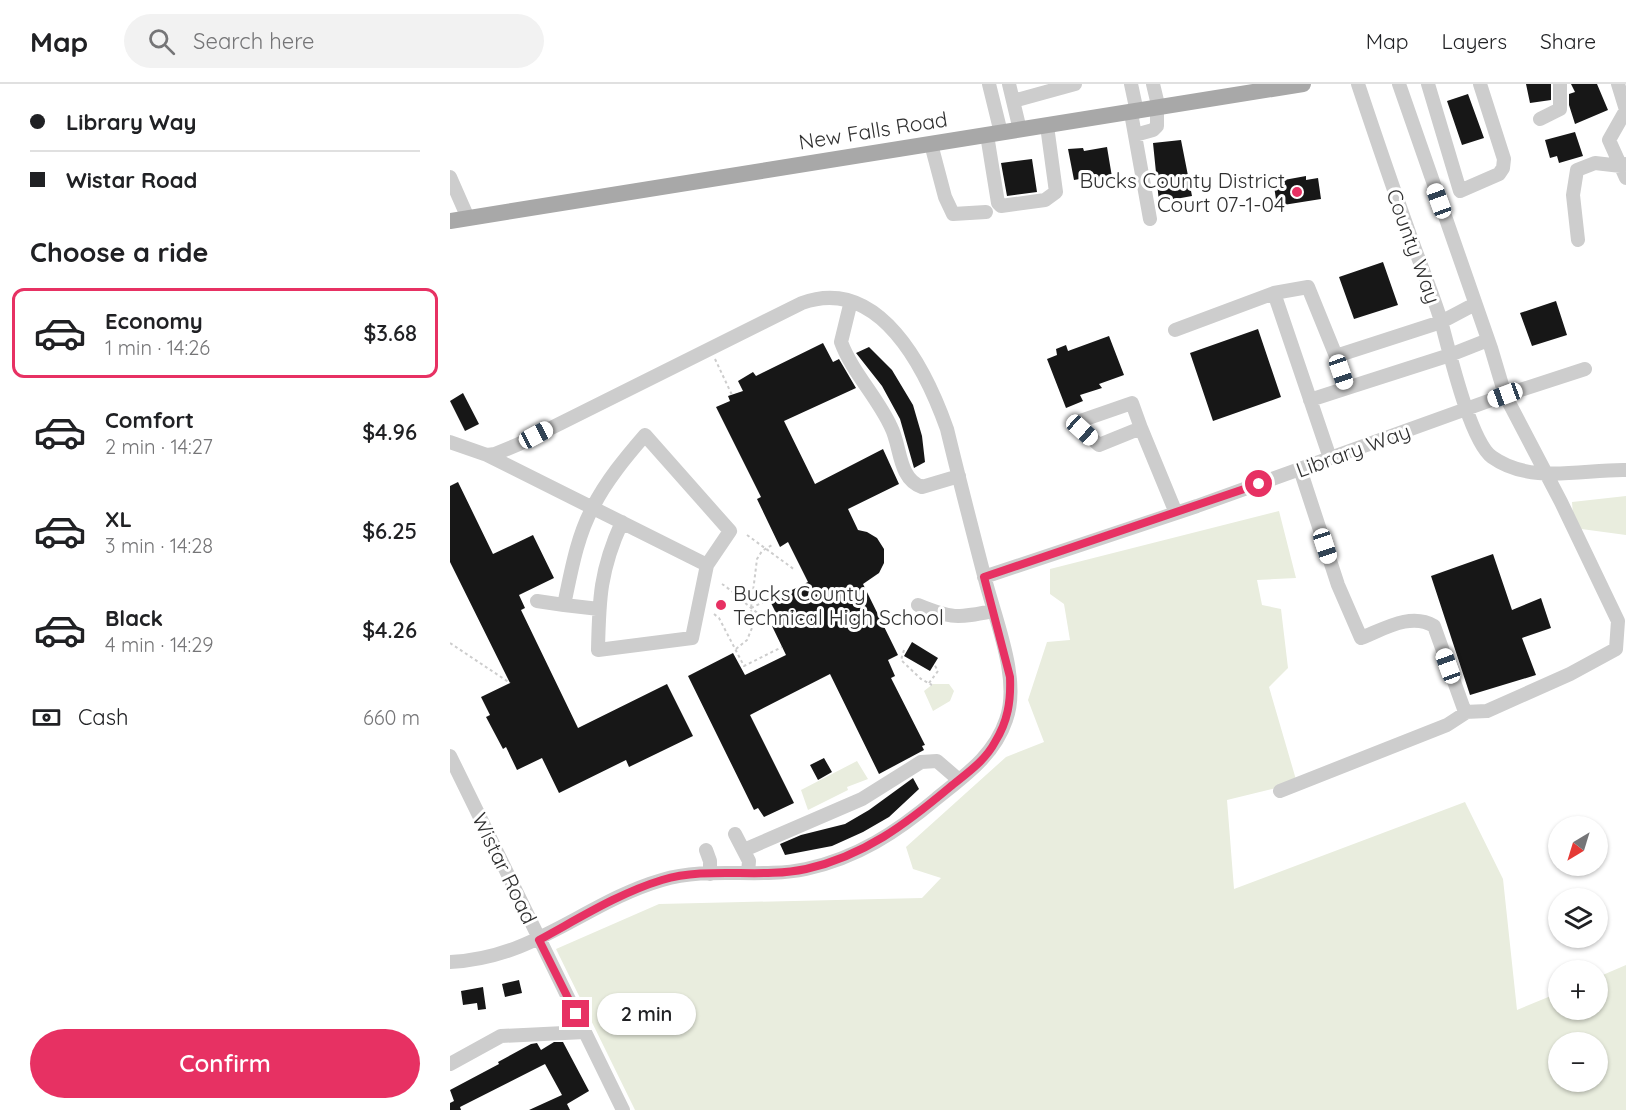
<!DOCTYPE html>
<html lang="en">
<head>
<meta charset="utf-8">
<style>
  body { margin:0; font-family:Quicksand,sans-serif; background:#f2f2f2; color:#202124; height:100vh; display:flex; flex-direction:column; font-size:22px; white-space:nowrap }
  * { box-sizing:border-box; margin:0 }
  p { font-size:20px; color:#757577 }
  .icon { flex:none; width:33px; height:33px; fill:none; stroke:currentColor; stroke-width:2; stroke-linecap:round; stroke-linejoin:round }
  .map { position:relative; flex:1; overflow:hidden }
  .panel { display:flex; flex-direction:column; background:#fff; width:450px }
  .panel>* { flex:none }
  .guide { display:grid; align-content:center; height:132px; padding:0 30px; background:#fff }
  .needle { width:39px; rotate:218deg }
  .buttons { position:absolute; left:1098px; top:732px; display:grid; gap:12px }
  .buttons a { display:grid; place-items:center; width:60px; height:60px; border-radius:50%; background:#fff; box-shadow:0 2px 4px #0004; font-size:30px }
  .end { position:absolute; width:27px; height:27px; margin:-14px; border:8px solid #e73163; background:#fff; box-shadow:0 0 0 3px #fff }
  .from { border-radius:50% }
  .bubble { position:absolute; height:42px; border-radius:21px; background:#fff; box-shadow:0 2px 4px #0004; font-size:20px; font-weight:600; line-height:42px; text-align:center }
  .car { position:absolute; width:18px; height:36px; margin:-18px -9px; border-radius:8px; box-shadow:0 0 4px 2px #0007; background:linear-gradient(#fff 24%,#345 0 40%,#fff 0 76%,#345 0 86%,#fff 0) }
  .guide b { display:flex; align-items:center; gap:21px; height:57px; font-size:22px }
  .guide b+b { border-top:2px solid #e0e0e0 }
  .guide i { width:15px; height:15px; background:#202124 }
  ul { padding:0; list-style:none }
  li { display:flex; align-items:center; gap:18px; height:90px; margin:0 12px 9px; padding:0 18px; border:3px solid transparent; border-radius:12px }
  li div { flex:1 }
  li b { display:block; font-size:22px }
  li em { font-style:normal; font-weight:600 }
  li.active { border-color:#e73163 }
  li>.icon { width:54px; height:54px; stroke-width:1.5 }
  h2 { padding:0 30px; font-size:27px; line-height:72px }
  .pay { display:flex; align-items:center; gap:15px; height:66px; padding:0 30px; font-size:22px }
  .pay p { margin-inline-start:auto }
  .cta { display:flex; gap:12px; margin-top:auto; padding:12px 30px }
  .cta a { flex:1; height:69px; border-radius:36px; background:#e73163; color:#fff; font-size:24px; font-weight:600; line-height:69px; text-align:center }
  header { display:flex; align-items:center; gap:36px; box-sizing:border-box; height:84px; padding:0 30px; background:#fff; border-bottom:2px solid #e0e0e0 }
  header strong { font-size:28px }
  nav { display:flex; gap:33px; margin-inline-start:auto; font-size:21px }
  .search { width:420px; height:54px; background:#f2f2f2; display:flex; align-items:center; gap:15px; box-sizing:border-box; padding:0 21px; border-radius:33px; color:#757577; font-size:22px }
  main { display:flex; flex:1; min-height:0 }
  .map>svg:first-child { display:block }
  .green { fill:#e9edde; fill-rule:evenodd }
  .building { fill:#171717 }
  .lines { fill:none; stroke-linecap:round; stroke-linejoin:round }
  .path { stroke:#cdcdcd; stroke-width:2; stroke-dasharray:3 3; stroke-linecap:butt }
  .minor { stroke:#cdcdcd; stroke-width:14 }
  .major { stroke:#a8a8a8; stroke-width:16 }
  .route { stroke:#e73163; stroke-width:8 }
  .poi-dot { fill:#e73163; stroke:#fff; stroke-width:2 }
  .labels { text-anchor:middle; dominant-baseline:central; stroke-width:6; stroke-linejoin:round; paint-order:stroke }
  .street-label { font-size:21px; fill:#303030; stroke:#fff }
  .poi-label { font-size:21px; fill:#303030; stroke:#fff; text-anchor:end }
</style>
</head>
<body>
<header>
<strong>Map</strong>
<div class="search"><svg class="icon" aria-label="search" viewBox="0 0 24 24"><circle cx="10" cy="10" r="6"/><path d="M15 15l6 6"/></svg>Search here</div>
<nav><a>Map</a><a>Layers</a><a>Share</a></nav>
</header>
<main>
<section class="panel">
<div class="guide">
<b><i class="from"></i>Library Way</b>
<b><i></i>Wistar Road</b>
</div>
<h2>Choose a ride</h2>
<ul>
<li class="active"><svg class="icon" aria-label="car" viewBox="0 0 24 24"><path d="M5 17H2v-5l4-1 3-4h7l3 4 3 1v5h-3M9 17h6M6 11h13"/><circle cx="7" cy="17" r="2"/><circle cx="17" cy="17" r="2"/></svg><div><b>Economy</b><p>1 min · 14:26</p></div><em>$3.68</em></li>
<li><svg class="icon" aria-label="car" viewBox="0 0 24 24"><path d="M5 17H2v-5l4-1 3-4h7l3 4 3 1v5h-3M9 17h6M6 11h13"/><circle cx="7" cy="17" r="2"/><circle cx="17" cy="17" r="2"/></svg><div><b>Comfort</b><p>2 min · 14:27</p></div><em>$4.96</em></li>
<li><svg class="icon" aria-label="car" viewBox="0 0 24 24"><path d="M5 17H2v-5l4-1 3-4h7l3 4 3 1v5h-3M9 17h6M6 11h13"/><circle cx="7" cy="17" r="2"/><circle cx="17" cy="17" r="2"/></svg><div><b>XL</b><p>3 min · 14:28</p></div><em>$6.25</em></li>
<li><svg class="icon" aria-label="car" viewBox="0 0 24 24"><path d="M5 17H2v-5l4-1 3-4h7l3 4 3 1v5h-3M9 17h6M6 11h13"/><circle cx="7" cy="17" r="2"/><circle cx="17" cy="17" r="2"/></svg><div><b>Black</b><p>4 min · 14:29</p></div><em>$4.26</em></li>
</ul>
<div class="pay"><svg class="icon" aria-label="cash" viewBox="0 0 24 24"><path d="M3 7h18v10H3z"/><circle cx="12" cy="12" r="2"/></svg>Cash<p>660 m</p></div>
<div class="cta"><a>Confirm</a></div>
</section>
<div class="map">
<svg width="1176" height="1026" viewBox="0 0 1176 1026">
  <rect width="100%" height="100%" fill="#fff"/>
  <path class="green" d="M1176 412V451L1124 444 1122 418Z
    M829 427 846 494 807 496 812 521 831 525 838 584 819 603 847 699 777 716 784 805 1015 718 1053 795 1067 926 1108 909V926H1148V893L1176 881V1026H185L106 865 209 820 472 814 491 794 463 785 456 763 556 673 594 658 578 616 597 558 620 556 614 520 600 510V485ZM1108 958H1148V998H1108Z
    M483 600H499L504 607 500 617 483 627 474 607Z
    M407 677 418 695 397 703 398 706 358 726 351 706Z"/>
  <path class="building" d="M1076 0H1101V16L1080 19Z
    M1121 0H1147L1158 26 1125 40 1119 21V10L1125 8Z
    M1018 10 1034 54 1012 61 997 17Z
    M1125 48 1133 72 1109 79 1107 72 1100 74 1095 56Z
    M731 56 742 112 709 118 703 59Z
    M657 63 662 93 648 96 647 92 624 96 618 65 633 64 634 67Z
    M582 75 587 108 557 112 551 79Z
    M856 92V96L868 94 871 115 827 122 824 102 835 100 834 96Z
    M933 178 948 221 904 235 889 193Z
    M1106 217 1117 251 1082 262 1070 229Z
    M808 245 831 313 763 337 740 269Z
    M659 252 674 291 649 300 652 304 630 311 633 317 616 324 597 275 607 271 606 265 616 261 618 267Z
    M373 259 383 278 389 275 406 304 334 337 365 400 433 365 449 400 398 425 408 446 417 448 427 454 434 465V479L429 489 413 500 448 571 438 576 445 592 441 594 475 661 472 662 474 666 429 690 380 590 300 631 344 719 314 733 308 724 304 726 238 592 283 569 295 591 336 571 322 542 331 539 320 517 358 498 338 458 330 463 307 415 311 413 266 323 280 317 278 312 293 307 288 297 303 288 306 292Z
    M419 263 442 286 463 321 472 352 475 378 464 384 450 335 432 302 406 269Z
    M13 309 29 340 15 347 0 317Z
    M8 398 43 470 83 451 104 494 69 511 75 524 71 526 128 644 217 600 243 652 179 683 176 676 109 709 92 674 67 686 56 663 53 665 36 633 40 631 31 613 60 599 0 478V402Z
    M1043 470 1062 526 1091 514 1101 544 1072 554 1086 591 1020 611 981 492Z
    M462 558 488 574 480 587 454 572Z
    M374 674 382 688 368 696 360 681Z
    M463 694 469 705 439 733 413 748 382 762 335 771 330 760 351 751 395 740 419 726Z
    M69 896 72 909 55 913 52 900Z
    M33 903 36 925 28 926 27 919 13 921 11 907Z
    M104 958H113L139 1007 117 1020 120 1026H79L112 1011 95 980 10 1023 11 1026H0V1019L4 1017 0 1006 49 980 48 978 81 960 87 959 91 966Z"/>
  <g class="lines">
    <path class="path" d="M265 275 282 311
      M297 451 345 486
      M272 500C287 509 311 539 330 537
      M301 524 331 510
      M264 530 269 534 294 582 332 563
      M0 559 60 599
      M286 565 297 556 302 544 301 524 307 475 312 467 322 461
      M454 566 451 576 471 595 482 601
      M479 599 488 587 484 580"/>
    <path class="minor" d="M539 0 551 49
      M559 0 570 46
      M681 0 687 28
      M703 0 709 25
      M908 0C925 51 942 101 960 151 970 180 982 208 991 237 999 266 1020 357 1042 373 1081 401 1133 385 1176 386
      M978 0 1010 107 1049 90 1053 84 1054 75 1030 0
      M1168 0 1176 26 1159 56 1176 94
      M563 17 625 0
      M681 29 700 135
      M1090 35 1110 25V0
      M537 51 548 119 551 122 595 116 606 108 597 42
      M685 51 703 46 707 42V25
      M481 60 495 113 503 130 536 128
      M0 93 18 134
      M1128 156 1123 111 1127 86 1145 79 1171 82 1176 80
      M824 209 858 203 886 272
      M401 217 391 258C402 288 428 314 441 343 451 362 448 395 472 403L509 392
      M1025 220 991 238 886 272 897 304 1000 271 1038 256
      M725 246 824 209 880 374
      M860 316 897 304
      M691 344 682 319 630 337 632 346 649 361 691 344 726 429
      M0 358 37 371 257 481
      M850 385 888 501 911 554C934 545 961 528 984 542L1015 628 1037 627 1120 590 1166 565 1168 537 1111 418 1055 311 1041 264 949 0
      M534 493 747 422 1055 311 1135 285
      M87 517 114 521
      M468 521C502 535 507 534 543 527
      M149 525 114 521C121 488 127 452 143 423 156 397 176 373 195 351L280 447 257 481 242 554 148 566C149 515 150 486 172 438
      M0 672 173 1026
      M830 707 997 641 1017 628
      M285 750 299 777 298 789
      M256 766 260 777V790
      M294 766 412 715 471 678 487 677 509 696
      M0 878C86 874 136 818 212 796 258 782 309 795 356 785 407 774 447 748 486 715 514 692 544 672 556 636 571 596 545 535 535 495 522 445 509 395 497 345 476 286 430 191 352 219L69 360 45 370 37 371
      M0 980 51 952 135 948"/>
    <path class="major" d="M0 137 853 0"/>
  </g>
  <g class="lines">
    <path class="route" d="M126 930 89 856C128 835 169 809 212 796 258 782 309 795 356 785 414 772 456 740 500 703 517 689 535 677 545 658 558 637 561 617 560 593L534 493 809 400"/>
  </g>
  <g class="poi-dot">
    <circle cx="847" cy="108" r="6"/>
    <circle cx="271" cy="521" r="6"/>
  </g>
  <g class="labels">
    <g class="street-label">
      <text transform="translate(423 46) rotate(-9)">New Falls Road</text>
      <text transform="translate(964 162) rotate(70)">County Way</text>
      <text transform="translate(903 366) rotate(-20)">Library Way</text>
      <text transform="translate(55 784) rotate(64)">Wistar Road</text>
    </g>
    <g class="poi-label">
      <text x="835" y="96">Bucks County District<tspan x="835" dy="24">Court 07-1-04</tspan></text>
      <text x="283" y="509" text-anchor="start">Bucks County<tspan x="283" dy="24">Technical High School</tspan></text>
    </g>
  </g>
</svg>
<div class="buttons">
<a><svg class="needle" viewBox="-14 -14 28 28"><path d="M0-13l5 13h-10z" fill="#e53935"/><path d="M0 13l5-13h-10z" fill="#757577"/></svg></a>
<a><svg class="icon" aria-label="layers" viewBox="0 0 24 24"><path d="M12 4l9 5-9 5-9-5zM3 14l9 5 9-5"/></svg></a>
<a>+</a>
<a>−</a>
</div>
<i class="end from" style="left:809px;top:400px"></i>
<i class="end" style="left:126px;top:930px"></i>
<div class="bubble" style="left:147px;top:909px;width:99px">2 min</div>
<i class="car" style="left:989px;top:117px;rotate:340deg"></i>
<i class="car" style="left:891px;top:288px;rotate:161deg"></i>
<i class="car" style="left:1055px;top:311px;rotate:250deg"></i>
<i class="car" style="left:632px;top:346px;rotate:132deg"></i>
<i class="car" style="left:86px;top:351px;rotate:62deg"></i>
<i class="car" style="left:875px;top:462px;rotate:162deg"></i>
<i class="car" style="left:998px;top:582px;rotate:340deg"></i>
</div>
</main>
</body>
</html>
